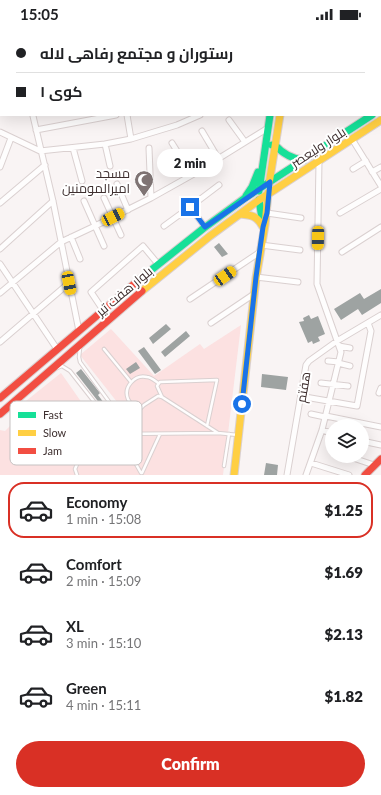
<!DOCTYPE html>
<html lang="en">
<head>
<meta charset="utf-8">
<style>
  body { margin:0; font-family:Lato,Cairo,sans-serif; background:#f6f6f6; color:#202124; height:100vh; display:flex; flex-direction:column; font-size:15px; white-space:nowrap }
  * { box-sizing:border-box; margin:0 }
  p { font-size:13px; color:#757577 }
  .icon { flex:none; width:22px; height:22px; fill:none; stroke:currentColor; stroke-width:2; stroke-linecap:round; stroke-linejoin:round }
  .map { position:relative; height:447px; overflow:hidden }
  .panel { display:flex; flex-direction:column; background:#fff; flex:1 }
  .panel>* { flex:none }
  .guide { position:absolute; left:0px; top:0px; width:381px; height:88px; box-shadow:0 4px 16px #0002; display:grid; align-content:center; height:88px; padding:0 16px; background:#fff }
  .buttons { position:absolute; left:325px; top:391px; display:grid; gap:8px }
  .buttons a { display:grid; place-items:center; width:44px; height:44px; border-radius:50%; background:#fff; box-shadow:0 4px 16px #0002; font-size:20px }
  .end { position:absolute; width:18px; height:18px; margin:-9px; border:5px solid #1a73e8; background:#fff; box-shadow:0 0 0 2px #fff }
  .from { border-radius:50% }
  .bubble { position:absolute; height:28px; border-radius:14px; background:#fff; box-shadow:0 4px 16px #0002; font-size:13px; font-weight:800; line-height:28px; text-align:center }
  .car { position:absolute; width:12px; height:24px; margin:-12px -6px; border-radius:5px; box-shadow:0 0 3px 1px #0007; background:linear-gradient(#f5c518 24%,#345 0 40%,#f5c518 0 76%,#345 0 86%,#f5c518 0) }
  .guide b { display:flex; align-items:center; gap:14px; height:38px; font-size:15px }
  .guide b+b { border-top:1px solid #e0e0e0 }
  .guide i { width:10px; height:10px; background:#202124 }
  ul { padding:7px 0 0; list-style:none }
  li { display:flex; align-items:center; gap:12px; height:56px; margin:0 8px 6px; padding:0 8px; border:2px solid transparent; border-radius:16px }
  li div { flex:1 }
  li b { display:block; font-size:15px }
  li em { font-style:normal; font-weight:800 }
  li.selected { border-color:#d93025 }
  li>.icon { width:36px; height:36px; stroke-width:1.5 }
  .action { display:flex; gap:8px; margin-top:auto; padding:8px 16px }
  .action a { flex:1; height:46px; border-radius:24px; background:#d93025; color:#fff; font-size:16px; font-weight:800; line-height:46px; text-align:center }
  .status { display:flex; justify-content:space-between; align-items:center; height:28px; padding:0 20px; background:#fff; direction:ltr }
  .status svg { height:11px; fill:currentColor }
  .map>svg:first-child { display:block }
  .green { fill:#fce1e1 }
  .building { fill:#9ea3a2 }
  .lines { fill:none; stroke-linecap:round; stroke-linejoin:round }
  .lane-casing { stroke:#dad0d0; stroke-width:4.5 }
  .street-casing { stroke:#dad0d0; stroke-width:7 }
  .fast-casing { stroke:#dad0d0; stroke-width:9 }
  .slow-casing { stroke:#dad0d0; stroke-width:9 }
  .jam-casing { stroke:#dad0d0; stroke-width:9 }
  .lane { stroke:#fefdfd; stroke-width:2.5 }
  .street { stroke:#fefdfd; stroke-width:5 }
  .fast { stroke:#16e098; stroke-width:7 }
  .slow { stroke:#ffcf43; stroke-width:7 }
  .jam { stroke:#f24e42; stroke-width:7 }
  .route { stroke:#1a73e8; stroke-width:5 }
  .labels { text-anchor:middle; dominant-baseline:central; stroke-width:4; stroke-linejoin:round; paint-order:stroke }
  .street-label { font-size:13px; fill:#3e2f2f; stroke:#fff }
  .poi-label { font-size:13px; fill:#3e2f2f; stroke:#fff; text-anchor:end }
  .key { fill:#fff; stroke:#c5c1c1; stroke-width:1 }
  .key-label { font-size:11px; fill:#3e2f2f }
</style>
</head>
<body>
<div class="status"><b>15:05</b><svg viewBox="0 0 49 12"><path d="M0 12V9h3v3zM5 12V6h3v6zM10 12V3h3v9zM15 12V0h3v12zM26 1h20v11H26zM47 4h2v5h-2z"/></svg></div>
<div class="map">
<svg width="381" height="447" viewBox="0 0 381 447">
  <rect width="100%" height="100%" fill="#f9f4f4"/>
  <path class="green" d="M241 297 223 447H0V402L5 403 10 398V387L11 385 61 345 96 395 121 379 80 327 111 301 154 348 200 316 204 321Z"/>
  <path class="building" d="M219 215 228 226 222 229 214 219Z
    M381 261V275L362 287 358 281 341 292 334 281 360 265 364 271Z
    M309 287 311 291 318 288 325 306 318 309 320 313 313 316 312 313 308 315 299 294 304 293 303 290Z
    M166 296 171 301 153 316 149 310Z
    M186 303 190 308 165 329 161 324Z
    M144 319 161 342 155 346 138 323Z
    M136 334 140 340 130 346 126 341Z
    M81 341 100 365 98 367 107 379 104 381 76 345Z
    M262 346 288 349 286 362 261 359Z
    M266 435 278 437 277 447H264Z"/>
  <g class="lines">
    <g class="lane-casing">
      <path id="lane" d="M104 321 131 354
        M57 340 62 338 70 343 103 385 113 379 80 334 79 329 80 320
        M162 369 157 358 160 354 217 352 207 398
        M137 384C134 380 130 375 128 371 123 359 135 346 147 349 151 349 155 353 158 355
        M218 405 162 369 158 368 144 377 118 404 119 406 218 405 238 407
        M119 406 141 445H142L160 406
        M224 438 229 406
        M77 447 75 441 78 434 118 406"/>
    </g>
    <g class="street-casing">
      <path id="street" d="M119 0V1
        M204 0V1
        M372 0V1
        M270 1 274 0
        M0 18H1
        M0 38H1
        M127 87 131 111
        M33 88 53 173 79 303
        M229 92 245 114
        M36 102 116 87
        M202 103 218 130
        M0 104 40 123 105 116 131 111 177 97 200 87
        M352 111 381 158
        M172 115 192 147
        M105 116 110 138
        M73 120 82 153
        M149 120 151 170
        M0 139 11 110
        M353 141 366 133
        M372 144 381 139
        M117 156 128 182
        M104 170 121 207
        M84 173 104 218
        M0 175 45 137
        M267 185 301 190
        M340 185 381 161
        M164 198 190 179
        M205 199 190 179 219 157
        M71 209 80 231
        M261 217 300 222
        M0 221 53 173
        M342 224 381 199
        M0 236 57 321
        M256 249 298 254
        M0 265 61 214 95 198 151 170 192 147 268 100
        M190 271 260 224
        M103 282 91 264 143 218 158 236
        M211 295 254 266
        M0 314 69 255
        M339 318 350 320
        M328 333 339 334
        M338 335 350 338
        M321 355 348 358
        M379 365 381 360
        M305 369 357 378 371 303 368 295
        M311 386 325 389
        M326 388 381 399
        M322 402 332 405
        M362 413 381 417
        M350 429 374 437
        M311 435 349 447
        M287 447 306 337 309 333 337 313 381 287
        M306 447 322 402 341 324 317 256 319 133"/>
    </g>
    <g class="fast-casing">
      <path id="fast" d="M272 117H275C283 126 292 131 304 132
        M259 163 270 87
        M246 168 252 159 258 144
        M259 172 263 197
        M140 251 204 200 245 170 372 87"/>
    </g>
    <g class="slow-casing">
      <path id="slow" d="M283 0V1
        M380 82 381 81
        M269 156 280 87
        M240 186C252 187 257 188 263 199
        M142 263 210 208 259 172 381 92
        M234 447 256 250 265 197 268 165"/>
    </g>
    <g class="jam-casing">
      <path id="jam" d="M294 0V1
        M0 370 140 251
        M0 386 142 263
        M365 447 381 431"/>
    </g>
    <use href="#lane" class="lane"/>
    <use href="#street" class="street"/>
    <use href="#fast" class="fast"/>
    <use href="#slow" class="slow"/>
    <use href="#jam" class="jam"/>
  </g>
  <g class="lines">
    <path class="route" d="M190 179 205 199 270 154 267 185 263 199 256 249 242 376"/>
  </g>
  <defs>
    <g id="mosque-pin" transform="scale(1)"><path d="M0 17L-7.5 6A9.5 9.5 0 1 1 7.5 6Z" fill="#7f7474" stroke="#fff"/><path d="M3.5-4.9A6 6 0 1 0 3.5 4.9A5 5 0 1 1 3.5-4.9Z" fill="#fff"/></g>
  </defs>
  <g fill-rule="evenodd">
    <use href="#mosque-pin" x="144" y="152"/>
  </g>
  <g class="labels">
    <g class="street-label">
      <text transform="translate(318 119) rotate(-33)">بلوار ولیعصر</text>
      <text transform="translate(124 263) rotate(-40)">بلوار هفت تیر</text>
      <text transform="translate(303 359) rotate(-80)">هفتم</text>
    </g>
    <g class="poi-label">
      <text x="130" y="145">مسجد<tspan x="130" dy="15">امیرالمومنین</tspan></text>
    </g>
  </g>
  <rect x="10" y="373" width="132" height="64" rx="6" class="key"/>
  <rect x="18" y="384" width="18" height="6" fill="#16e098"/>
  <rect x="18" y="402" width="18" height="6" fill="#ffcf43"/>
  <rect x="18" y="420" width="18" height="6" fill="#f24e42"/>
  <g class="key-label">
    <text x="43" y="391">Fast</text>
    <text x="43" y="409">Slow</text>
    <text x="43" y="427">Jam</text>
  </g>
</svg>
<div class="buttons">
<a><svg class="icon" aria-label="layers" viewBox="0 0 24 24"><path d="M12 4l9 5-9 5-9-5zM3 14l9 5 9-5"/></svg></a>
</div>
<i class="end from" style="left:242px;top:376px"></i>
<i class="end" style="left:190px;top:179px"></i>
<div class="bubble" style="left:157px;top:121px;width:66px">2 min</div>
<i class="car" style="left:113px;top:189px;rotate:63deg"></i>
<i class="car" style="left:318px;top:210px;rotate:181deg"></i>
<i class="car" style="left:225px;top:248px;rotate:56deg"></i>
<i class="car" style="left:69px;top:255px;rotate:169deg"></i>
<div class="guide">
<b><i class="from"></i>رستوران و مجتمع رفاهی لاله</b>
<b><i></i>کوی ۱</b>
</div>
</div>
<section class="panel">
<ul>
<li class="selected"><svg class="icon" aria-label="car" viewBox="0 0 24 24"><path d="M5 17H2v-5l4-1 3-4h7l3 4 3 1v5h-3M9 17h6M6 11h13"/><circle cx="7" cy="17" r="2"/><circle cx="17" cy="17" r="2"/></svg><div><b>Economy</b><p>1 min · 15:08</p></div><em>$1.25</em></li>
<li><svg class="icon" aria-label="car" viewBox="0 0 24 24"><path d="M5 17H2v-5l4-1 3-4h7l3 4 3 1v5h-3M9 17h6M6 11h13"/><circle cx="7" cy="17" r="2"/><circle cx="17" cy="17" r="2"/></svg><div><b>Comfort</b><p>2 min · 15:09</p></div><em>$1.69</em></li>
<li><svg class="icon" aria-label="car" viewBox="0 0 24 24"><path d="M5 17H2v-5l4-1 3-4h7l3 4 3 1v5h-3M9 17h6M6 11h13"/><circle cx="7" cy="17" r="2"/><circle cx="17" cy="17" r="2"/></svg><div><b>XL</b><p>3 min · 15:10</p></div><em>$2.13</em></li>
<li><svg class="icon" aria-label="car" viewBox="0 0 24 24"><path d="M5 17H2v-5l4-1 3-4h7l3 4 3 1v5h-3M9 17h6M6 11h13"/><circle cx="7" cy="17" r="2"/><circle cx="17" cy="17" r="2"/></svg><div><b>Green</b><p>4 min · 15:11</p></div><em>$1.82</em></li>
</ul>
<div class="action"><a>Confirm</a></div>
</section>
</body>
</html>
